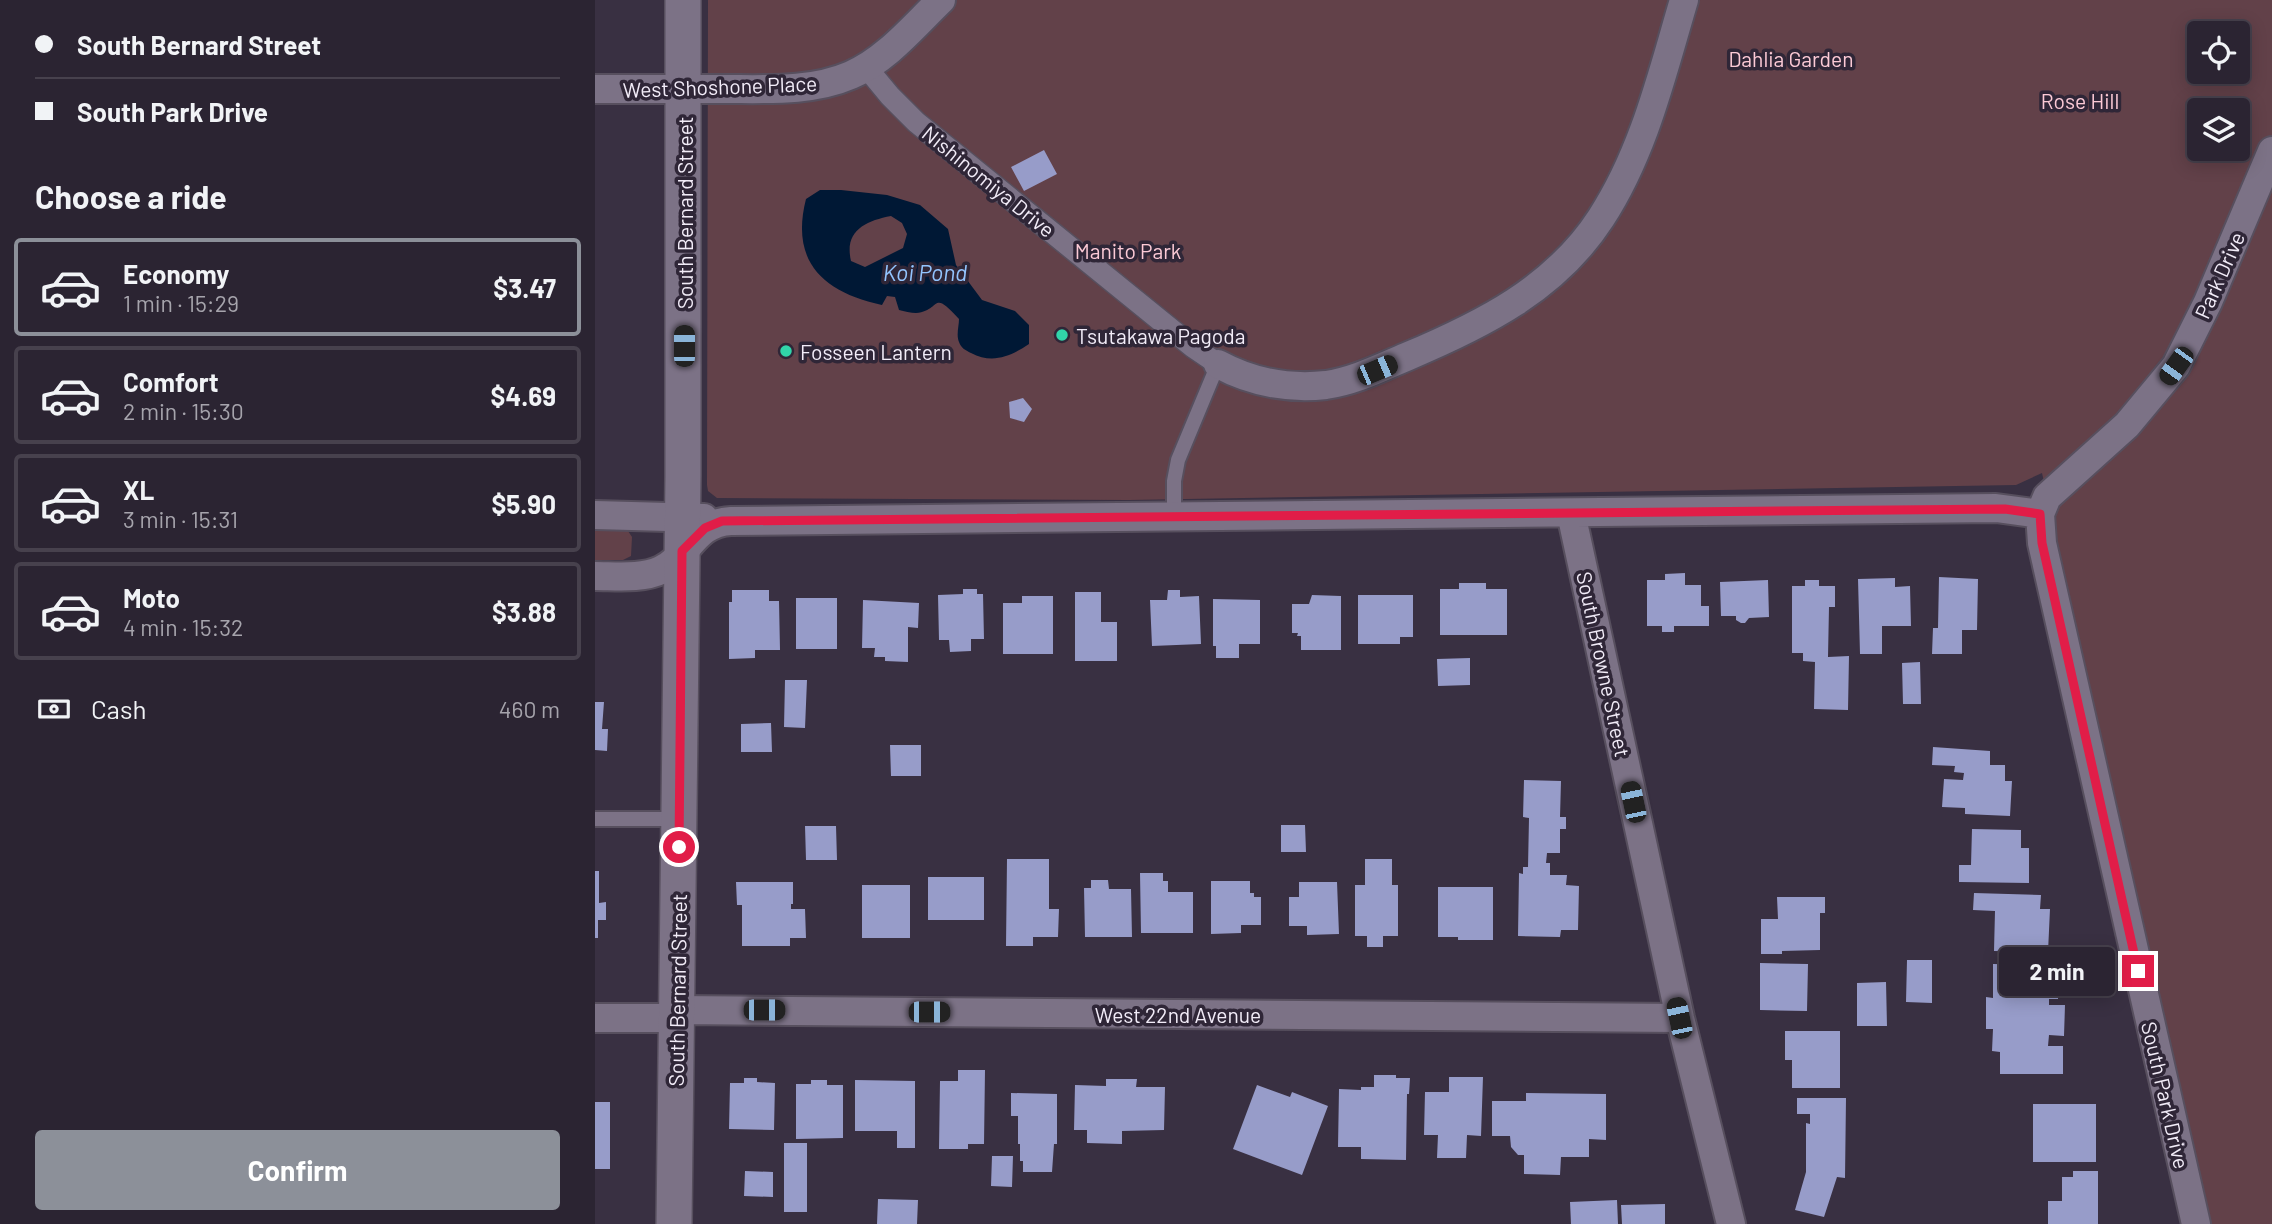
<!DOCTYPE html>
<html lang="en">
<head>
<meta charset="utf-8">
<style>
  body { margin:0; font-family:Barlow,sans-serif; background:#37303e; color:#f1f3f6; height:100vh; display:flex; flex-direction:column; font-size:26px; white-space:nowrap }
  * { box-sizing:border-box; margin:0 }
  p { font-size:23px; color:#a6a4ac }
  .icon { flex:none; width:38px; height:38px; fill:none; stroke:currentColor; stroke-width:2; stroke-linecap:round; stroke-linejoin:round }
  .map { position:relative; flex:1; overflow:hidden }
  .panel { display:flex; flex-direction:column; background:#2b2432; width:595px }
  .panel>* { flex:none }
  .guide { display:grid; align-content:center; height:154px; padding:0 35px; background:#2b2432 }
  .controls { position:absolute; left:1592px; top:21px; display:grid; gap:14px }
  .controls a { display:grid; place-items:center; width:63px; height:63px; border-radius:7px; background:#2b2432; box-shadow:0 4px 18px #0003,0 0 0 2px #47414d; font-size:35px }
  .end { position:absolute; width:32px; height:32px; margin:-16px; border:9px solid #e11d48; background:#fff; box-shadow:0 0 0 4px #fff }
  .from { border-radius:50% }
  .bubble { position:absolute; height:49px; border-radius:7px; background:#2b2432; box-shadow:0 4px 18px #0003,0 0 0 2px #47414d; font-size:23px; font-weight:700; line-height:49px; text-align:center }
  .car { position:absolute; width:21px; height:42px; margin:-21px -10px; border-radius:9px; box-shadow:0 0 5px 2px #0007; background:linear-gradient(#222 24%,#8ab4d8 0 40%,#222 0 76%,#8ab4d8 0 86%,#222 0) }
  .guide b { display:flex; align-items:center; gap:24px; height:66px; font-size:26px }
  .guide b+b { border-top:2px solid #47414d }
  .guide i { width:18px; height:18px; background:#f1f3f6 }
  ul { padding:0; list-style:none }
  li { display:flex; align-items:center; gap:21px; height:98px; margin:0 14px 10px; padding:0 21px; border:4px solid #47414d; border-radius:7px }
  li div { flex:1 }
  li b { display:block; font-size:26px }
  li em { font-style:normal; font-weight:700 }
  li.on { border-color:#8c9099 }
  li>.icon { width:63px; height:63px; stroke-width:1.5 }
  h2 { padding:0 35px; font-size:32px; line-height:84px }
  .pay { display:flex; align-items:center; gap:18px; height:77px; padding:0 35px; font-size:26px }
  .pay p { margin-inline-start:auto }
  .button { display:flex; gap:14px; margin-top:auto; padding:14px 35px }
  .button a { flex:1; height:80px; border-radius:7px; background:#8c9099; color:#fff; font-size:28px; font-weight:700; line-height:80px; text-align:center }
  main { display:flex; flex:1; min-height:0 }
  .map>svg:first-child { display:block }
  .green { fill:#624149; fill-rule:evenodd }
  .water { fill:#001835; fill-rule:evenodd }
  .building { fill:#979cc9 }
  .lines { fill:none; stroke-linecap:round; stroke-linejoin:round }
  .service-casing { stroke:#574f5e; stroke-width:18 }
  .pedestrian-casing { stroke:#574f5e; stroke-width:24 }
  .minor-casing { stroke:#574f5e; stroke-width:32 }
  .tertiary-casing { stroke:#574f5e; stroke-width:38 }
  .service { stroke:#7c7286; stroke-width:14 }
  .pedestrian { stroke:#7c7286; stroke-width:21 }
  .minor { stroke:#7c7286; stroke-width:28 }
  .tertiary { stroke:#7c7286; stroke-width:35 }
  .route { stroke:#e11d48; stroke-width:9 }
  .poi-dot { fill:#31d4a9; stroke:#2f2637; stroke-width:2.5 }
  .labels { text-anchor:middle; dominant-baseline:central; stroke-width:7; stroke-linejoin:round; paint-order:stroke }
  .park-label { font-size:21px; fill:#fccad6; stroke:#2f2637 }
  .street-label { font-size:21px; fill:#f2ecf8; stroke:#2f2637 }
  .poi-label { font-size:21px; fill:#f2ecf8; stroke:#2f2637; text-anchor:start }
  .water-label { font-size:23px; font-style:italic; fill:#93c4fe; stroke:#2f2637 }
</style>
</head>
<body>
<main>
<section class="panel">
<div class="guide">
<b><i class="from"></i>South Bernard Street</b>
<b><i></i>South Park Drive</b>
</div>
<h2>Choose a ride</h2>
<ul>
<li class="on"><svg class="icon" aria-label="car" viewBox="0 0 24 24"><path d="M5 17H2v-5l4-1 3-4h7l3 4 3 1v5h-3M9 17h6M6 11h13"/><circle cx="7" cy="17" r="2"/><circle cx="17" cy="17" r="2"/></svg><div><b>Economy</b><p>1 min · 15:29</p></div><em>$3.47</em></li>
<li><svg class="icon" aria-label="car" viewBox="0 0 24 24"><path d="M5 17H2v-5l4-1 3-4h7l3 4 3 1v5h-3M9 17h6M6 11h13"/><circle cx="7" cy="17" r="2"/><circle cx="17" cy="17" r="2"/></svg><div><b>Comfort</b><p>2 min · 15:30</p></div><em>$4.69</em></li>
<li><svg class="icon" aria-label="car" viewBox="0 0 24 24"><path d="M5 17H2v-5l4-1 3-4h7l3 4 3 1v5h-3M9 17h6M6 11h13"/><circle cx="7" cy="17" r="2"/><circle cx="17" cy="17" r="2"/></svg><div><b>XL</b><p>3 min · 15:31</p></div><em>$5.90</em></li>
<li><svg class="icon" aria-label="car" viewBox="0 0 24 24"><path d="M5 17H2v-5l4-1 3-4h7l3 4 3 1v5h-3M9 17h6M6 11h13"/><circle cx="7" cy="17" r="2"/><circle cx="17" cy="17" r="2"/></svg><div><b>Moto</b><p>4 min · 15:32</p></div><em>$3.88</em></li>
</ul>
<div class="pay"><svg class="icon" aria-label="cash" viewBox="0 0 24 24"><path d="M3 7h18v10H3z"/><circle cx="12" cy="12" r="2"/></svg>Cash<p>460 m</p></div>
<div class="button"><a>Confirm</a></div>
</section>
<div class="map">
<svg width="1677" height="1224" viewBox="0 0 1677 1224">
  <rect width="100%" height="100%" fill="#393042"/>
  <path class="green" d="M113 0H1677V1224H1616L1447 473 1421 485 534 500 122 498 113 491 112 485ZM1605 33H1643V72H1605ZM1605 110H1643V149H1605Z
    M0 531H33L37 537 36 556 28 560H0Z"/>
  <path class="water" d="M225 190H246L292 195 325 205 353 229 361 265 387 300 420 311 434 325V344C415 357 397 364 376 353 370 350 366 348 364 342 361 335 364 326 364 319 336 288 347 310 321 313 316 313 309 311 304 310L300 297 292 296 287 305C228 292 195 262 211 199ZM296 216 307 223 312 234 308 248 270 267 256 261C249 231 270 221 296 216Z"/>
  <path class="building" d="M449 150 462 174 429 191 416 167Z
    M428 398 437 409 429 422 415 418 414 402Z
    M1090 573V585H1106V606H1114V626H1079V632H1067V626H1052V580H1070V574Z
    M1344 577 1383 579 1382 630H1367V654H1337L1338 628H1343Z
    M1300 578V587L1315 586 1316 626H1287V654H1265L1263 579Z
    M1173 580 1174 617 1154 618 1150 623H1146L1141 620V616H1126L1125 582Z
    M1210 580H1224V586H1240V607H1234L1233 657 1254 656 1253 710 1219 709 1220 662 1208 661V653H1197V586H1210Z
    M864 583H891V589H912V635H845V589H864Z
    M368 589H382V594H388L389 639H376V651L355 652 354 640H344L343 595 368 594Z
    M137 590H174V601H184L185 650H160V658L134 659V602H137Z
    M573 590H585V597L604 596 606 644 557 646 555 600H572Z
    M480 592H506V622H522V661H480Z
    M717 595 746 596V650H706V636H702L703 633H697V604H714Z
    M763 595H818V637H805V644H763Z
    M427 596H458V654H408V603H427Z
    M201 598H242V649H201Z
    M618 599 665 600V644H644V658H621V646H618Z
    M268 600 324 603 323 628 313 627V662L290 661V657H279L280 648H267Z
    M875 658V685L843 686 842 659Z
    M1325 662 1326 704H1308L1307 663Z
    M190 680H212L210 728 189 727Z
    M0 702H9L7 729H13L12 751 0 750Z
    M176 723 177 752H146V724Z
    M295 745H326V776H296Z
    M1338 747 1395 751V765H1410V781H1417L1415 816 1370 814V808L1347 807 1349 779 1368 780 1369 773 1359 772 1360 766 1337 765Z
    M929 780 966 781 965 817H971V829H965V853H952L951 863H955V875H972L971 885 984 886 983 930H966L965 937 923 936 924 873 928 874V867H933L934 818 928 817Z
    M686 825H710L711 852H686Z
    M210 826H241L242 860H211Z
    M1377 829 1426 830V848H1434V883L1364 882V865H1376Z
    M412 859H454V909H464L463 937H438V946H411Z
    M770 859H797V885H803V936H788V947H772V936H760V885H770Z
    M0 871H4V903L11 902V920H3V938H0Z
    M545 873H568V881H573V892H598V933H546Z
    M333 877H389V920H333Z
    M496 880H513L514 889H536L537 937H490L489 888H496Z
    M616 881H655V893H659V897H666V925H646V933L616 934Z
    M141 882H198V904H196V909H210L211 938H195V946H147V905H142Z
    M704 882H742L744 934 712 935V926H694V897H704Z
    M267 885H315V938H267Z
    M843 887H898V940H863V937H843Z
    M1379 893 1446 895 1445 909H1455L1453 952 1399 951 1400 911 1378 910Z
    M1182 897H1230V913H1225V950L1187 951V954H1166V919H1183Z
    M1312 960H1337V1003L1311 1002Z
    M1165 963 1213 964 1212 1011 1165 1010Z
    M1398 964 1463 965V999H1454V1005H1470L1469 1036 1454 1035 1453 1046H1468V1074H1405V1052L1397 1051 1398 1029H1391V997L1398 998Z
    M1291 982 1292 1026H1262V983Z
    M1190 1031H1245V1088H1197V1060H1190Z
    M363 1070H390L389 1144H373V1149H344L345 1081H363Z
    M779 1075H801V1078H815L814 1094H812L811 1160 766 1159V1147H743L744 1089 766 1090V1087H779Z
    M854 1077H888L886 1136 872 1135 871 1158H842L843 1135H829L830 1092H854Z
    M149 1078H162V1082L180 1083 179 1130 134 1129 135 1083H149Z
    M511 1079H542L541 1087H570L569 1130 527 1131V1144L492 1143V1130H479L480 1085 511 1086Z
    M216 1080H232V1085H248V1138L201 1139V1084H216Z
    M260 1080 320 1081V1148H302V1131H260Z
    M662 1085 695 1097 697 1092 733 1106 707 1175 638 1149Z
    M416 1093 462 1094V1144H459L457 1172H428V1161H425V1144H423V1116H416Z
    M931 1093 1011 1094V1140L994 1139V1157H966L965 1175 929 1174V1155H923L916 1147 915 1136H897V1101H931Z
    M1202 1098H1251L1250 1178 1242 1177 1229 1217 1200 1210 1211 1172V1123L1215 1124V1114H1202Z
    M0 1102H15V1169H0Z
    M1438 1104H1501V1162H1438Z
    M189 1143H212V1212H189Z
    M397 1156H418L417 1187 396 1186Z
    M150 1171 178 1172V1197L149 1196Z
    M1478 1171H1503V1224H1453V1201H1467V1177H1478Z
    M283 1199 323 1200 322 1224H282Z
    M1022 1200 1023 1224H976L975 1202Z
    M1070 1204V1224H1027L1026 1205Z"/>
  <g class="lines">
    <g class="service-casing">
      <path id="service" d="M579 516V481L583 460 623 364
        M0 819H83"/>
    </g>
    <g class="pedestrian-casing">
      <path id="pedestrian" d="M271 67 295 96 321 122 598 347 623 364"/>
    </g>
    <g class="minor-casing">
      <path id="minor" d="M0 89C43 89 86 89 129 89 171 89 217 92 256 75 291 60 319 26 346 0
        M623 364C656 382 693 389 731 385 759 381 785 368 811 357 887 325 960 289 1006 218 1049 152 1067 74 1089 0
        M976 513 1085 1018 1136 1224
        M0 515 109 518
        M0 576C21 576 47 579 66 570 95 556 98 523 136 521L1401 508 1445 514
        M82 1010 1085 1018
        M0 1018H82
        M1601 1224 1447 543 1445 514 1452 497 1532 425 1581 366 1613 302 1677 151"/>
    </g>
    <g class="tertiary-casing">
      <path id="tertiary" d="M79 1224 88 476V0"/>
    </g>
    <use href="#service" class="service"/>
    <use href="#pedestrian" class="pedestrian"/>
    <use href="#minor" class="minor"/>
    <use href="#tertiary" class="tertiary"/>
  </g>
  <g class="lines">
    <path class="route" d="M84 847 87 551 110 528 127 521 1410 509 1445 514 1447 543 1543 971"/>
  </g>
  <g class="poi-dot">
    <circle cx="467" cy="335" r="7"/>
    <circle cx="191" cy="351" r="7"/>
  </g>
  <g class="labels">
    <g class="park-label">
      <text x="1196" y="58">Dahlia Garden</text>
      <text x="1485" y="100">Rose Hill</text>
      <text x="533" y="250">Manito Park</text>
    </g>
    <g class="street-label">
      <text transform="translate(125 86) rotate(-2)">West Shoshone Place</text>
      <text transform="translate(394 181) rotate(39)">Nishinomiya Drive</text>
      <text transform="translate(89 213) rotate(-90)">South Bernard Street</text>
      <text transform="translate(1624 275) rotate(-66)">Park Drive</text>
      <text transform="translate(1009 664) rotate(78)">South Browne Street</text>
      <text transform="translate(82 990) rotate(-89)">South Bernard Street</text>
      <text x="583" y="1014">West 22nd Avenue</text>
      <text transform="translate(1571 1095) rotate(77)">South Park Drive</text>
    </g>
    <g class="poi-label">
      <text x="481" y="335">Tsutakawa Pagoda</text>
      <text x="205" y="351">Fosseen Lantern</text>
    </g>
    <g class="water-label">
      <text x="330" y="272">Koi Pond</text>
    </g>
  </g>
</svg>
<div class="controls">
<a><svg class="icon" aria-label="locate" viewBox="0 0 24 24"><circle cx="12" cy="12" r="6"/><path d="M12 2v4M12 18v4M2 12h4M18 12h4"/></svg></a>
<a><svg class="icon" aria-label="layers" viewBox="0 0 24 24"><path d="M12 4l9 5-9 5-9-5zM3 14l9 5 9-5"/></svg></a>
</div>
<i class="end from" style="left:84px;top:847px"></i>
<i class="end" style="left:1543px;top:971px"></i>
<div class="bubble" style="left:1404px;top:947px;width:116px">2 min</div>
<i class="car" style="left:89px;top:346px;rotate:0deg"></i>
<i class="car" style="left:1581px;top:366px;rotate:216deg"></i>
<i class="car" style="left:782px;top:370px;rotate:67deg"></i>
<i class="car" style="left:1038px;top:802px;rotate:348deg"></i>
<i class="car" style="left:169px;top:1010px;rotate:90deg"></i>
<i class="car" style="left:334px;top:1012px;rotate:90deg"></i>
<i class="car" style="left:1084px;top:1018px;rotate:348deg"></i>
</div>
</main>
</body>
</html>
